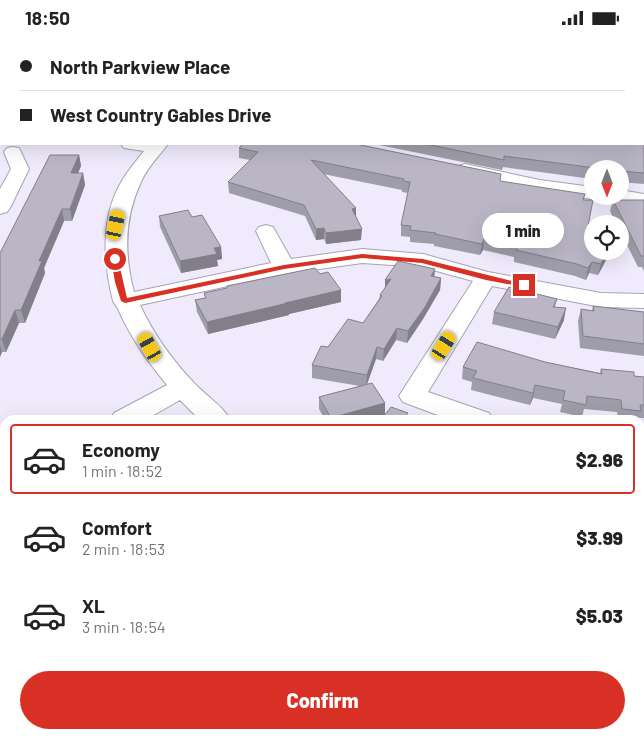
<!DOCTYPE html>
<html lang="en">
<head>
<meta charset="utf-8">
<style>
  body { margin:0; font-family:Barlow,sans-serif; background:#f6f6f6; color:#222; height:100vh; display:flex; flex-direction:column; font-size:19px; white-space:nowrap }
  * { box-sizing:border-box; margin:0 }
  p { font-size:16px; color:#767676 }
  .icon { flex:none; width:28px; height:28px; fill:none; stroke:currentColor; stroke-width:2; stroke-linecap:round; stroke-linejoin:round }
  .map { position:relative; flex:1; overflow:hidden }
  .sheet { position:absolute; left:0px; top:380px; width:645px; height:324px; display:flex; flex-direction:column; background:#fff; border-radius:15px 15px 0 0; box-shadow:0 5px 20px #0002 }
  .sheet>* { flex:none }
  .guide { position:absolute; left:0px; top:0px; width:645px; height:110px; box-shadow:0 5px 20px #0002; display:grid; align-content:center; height:110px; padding:0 20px; background:#fff }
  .needle { width:32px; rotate:180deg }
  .buttons { position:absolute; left:584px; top:125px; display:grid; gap:10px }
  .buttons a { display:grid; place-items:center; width:45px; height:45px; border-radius:50%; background:#fff; box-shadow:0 5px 20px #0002; font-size:25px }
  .end { position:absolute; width:22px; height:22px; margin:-11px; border:6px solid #d93025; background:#fff; box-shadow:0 0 0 2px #fff }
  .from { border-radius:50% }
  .bubble { position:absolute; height:35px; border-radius:18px; background:#fff; box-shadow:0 5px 20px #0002; font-size:16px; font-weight:800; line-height:35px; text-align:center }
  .car { position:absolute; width:15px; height:30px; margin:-15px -8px; border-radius:6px; box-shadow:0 0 4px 1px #0007; background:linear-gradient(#f5c518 24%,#345 0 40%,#f5c518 0 76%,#345 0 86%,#f5c518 0) }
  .guide b { display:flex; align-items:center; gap:18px; height:48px; font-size:19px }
  .guide b+b { border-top:1px solid #e0e0e0 }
  .guide i { width:12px; height:12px; background:#222 }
  ul { padding:9px 0 0; list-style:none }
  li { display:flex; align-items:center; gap:15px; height:70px; margin:0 10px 8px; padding:0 10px; border:2px solid transparent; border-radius:5px }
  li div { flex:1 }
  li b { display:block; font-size:19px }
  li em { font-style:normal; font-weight:800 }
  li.current { border-color:#d93025 }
  li>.icon { width:45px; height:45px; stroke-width:1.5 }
  .primary-button { display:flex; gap:10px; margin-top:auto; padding:10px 20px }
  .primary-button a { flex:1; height:58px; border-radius:30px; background:#d93025; color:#fff; font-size:20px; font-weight:800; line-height:58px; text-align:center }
  .status { display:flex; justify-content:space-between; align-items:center; height:35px; padding:0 25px; background:#fff; direction:ltr }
  .status svg { height:14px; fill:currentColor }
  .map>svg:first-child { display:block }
  .green { fill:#d0c5ee }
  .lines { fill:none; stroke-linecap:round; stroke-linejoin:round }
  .minor-casing { stroke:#a7a3b3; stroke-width:2 }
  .minor { fill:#fff; fill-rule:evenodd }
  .wall { fill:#a09daa }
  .shaded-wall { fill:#827f8b }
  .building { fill:#bab6c6; stroke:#827f8b }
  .route { fill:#d93025 }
</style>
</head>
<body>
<div class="status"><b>18:50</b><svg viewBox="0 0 49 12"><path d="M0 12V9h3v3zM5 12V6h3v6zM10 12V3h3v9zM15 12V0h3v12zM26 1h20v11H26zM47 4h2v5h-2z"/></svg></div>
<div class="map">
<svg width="644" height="703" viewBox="0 0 644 703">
  <rect width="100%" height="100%" fill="#efeafc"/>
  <path class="green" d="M5 518V578H0V526Z"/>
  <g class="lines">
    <g class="minor-casing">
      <path id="minor" d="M0 76H1V86H0Z
        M121 109H168C159 121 147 133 141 147 124 183 124 219 134 257L271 228 256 196 259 192 266 190 273 192 291 224 362 214 423 219 488 237 601 258 644 259V273L601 272 492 251 428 357 489 378 493 385H451L403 367 399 361 473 246 422 232 362 228 284 239 140 270C154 300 172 325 195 349 207 361 222 371 231 385H200L180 365 145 385H110L114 378 167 350C148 327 131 303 119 276 118 272 114 269 113 266 103 226 100 181 123 144 129 134 137 125 144 116L124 113Z
        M13 112 19 113 29 134 10 173 7 177 0 179V154L11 134 4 117 7 113Z
        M465 129 540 145 592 152V161H600L592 164 540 157 458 139 456 135 458 131Z
        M620 155 644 159V171L611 165 608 161H620Z
        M640 411H644V431H640Z
        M5 468V495L0 497V470Z
        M640 540H644V568H640Z
        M0 581H5V611H0Z
        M431 699H479L481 703H433Z"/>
    </g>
    <use href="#minor" class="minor"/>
  </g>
  <path class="wall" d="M644 95V149L620 147V134H592V144L503 132 502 135 374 109H644Z
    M239 113 500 146 583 165 585 207 592 216H608L606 225 598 240 589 238 586 245 575 241 514 227V222L483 215 480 220 434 211V209L410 207V202L401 201V190L408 158 402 157V155L323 139 356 173V182L361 205 326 209 324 204 316 205 305 181 229 158 228 147 250 125 239 123Z
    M79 120 81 131 78 138H83L85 150 72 186H64L44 233 45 238 25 288H19L6 317H2L0 322V218Z
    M613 165H644V236L642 232H638L620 196V189H616L610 176Z
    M159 181 192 182 221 212 222 224 217 225 218 231 181 238 160 192Z
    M320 239 341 255V267L289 279V280L208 299 197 277 195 265 205 263 204 258 227 253V251Z
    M434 242 441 243 440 255 423 284 407 308 396 305 383 326 376 324 367 349 384 381 369 385H325L319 374V362L360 351 312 343V330L328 312 363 288 379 264 380 260 385 253V245Z
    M557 264 555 272 564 285 555 304 492 289 494 277Z
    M593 271 644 277V321L580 313 578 286 581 274 592 276Z
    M545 327 600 338 601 334 634 341 644 342V383H638V385H618L617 377 584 374 582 382 560 377 562 369 533 363 530 370 471 355 472 347 462 344 463 332Z
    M640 432H644V490H640Z
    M640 614H644V691L642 679H640Z"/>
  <path class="shaded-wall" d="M79 120 81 131 73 150 71 138Z
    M83 138 85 150 72 186 70 174Z
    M356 173V184L352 174Z
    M62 174 64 186 44 233 45 238 25 288 21 275 39 226Z
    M324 193V204L316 205V194Z
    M362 194 361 205 326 209V198Z
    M484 204 483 215 480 220 482 209Z
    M221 212 222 224 217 225 218 231 181 238 180 226 214 213Z
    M607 216H608L606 225 598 240 601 229Z
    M592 227 589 238 586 245 588 233Z
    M435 234 434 246 431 241Z
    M441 243 440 255 423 284 407 308 408 296Z
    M391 244 385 257V245Z
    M341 255V267L289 279V280L208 299 207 287 285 268Z
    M566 273 564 285 555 304 558 292Z
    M15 275 19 288 6 317 2 304Z
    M397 293 396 305 383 326 384 314Z
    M0 310 2 317 0 322Z
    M377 312 376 324 366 352 367 340Z
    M535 350 533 363 530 370Z
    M385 368V381L369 385H331V383Z
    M105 699H111L110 703H104Z
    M232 699H238L236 703H230Z
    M290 699H296L294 703H288Z"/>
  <path class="building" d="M313 0H570V1H311Z
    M608 0H644V71V1H608Z
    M644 95V138L620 136V134H603L504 121V125L426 109H644Z
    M243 109H356L501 139 500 146 585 159 583 165H593L585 207 592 209V216H607L601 229 592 227 588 233 577 229 516 215 518 211 484 204 482 209 435 199 436 198 410 195 411 191 401 190 410 147 403 146 404 144 311 125 356 173 352 174 362 194 326 198 324 193 316 194 304 170 228 147 258 117 239 113Z
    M50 120H79L71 138H83L70 174H62L39 226H42L21 275H15L2 304H0V218Z
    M613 165H644V221H641Z
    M188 175 192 182 202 180 221 212 214 213 217 219 180 226 159 181Z
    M398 226 435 234 431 241 441 243 425 272 408 296 397 293 384 314 377 312 367 340 312 330 321 311 328 312 348 284 363 288 382 261 380 260 391 244 385 245Z
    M315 233 320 239 328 237 341 255 285 268H288L207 287 195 265 206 263 204 258 227 253V251Z
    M509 252 557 264 553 272 566 273 558 292 494 277Z
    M593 271 644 277V309L583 301 581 274 594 276Z
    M477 307 545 327 602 339 601 334 634 337V341L644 342V370H640L641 376 622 374 621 365 587 361 586 370 563 365 565 356 535 350 533 358 473 343 477 336 463 332Z
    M372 348 385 368 331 383 319 362Z
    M391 372 408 378 404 383 410 385H381Z
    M640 432H644V477L640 476Z
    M640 614H644V667H640Z
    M0 630H5V699H105L104 703H0Z
    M134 699H232L230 703H131Z
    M263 699H290L288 703H289H261Z"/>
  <path class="route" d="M362 219 423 224 528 250 524 252 486 245 422 228 362 223 284 234 125 268 121 266 115 247 111 224 115 222 118 224 127 263 284 230Z"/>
</svg>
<div class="buttons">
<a><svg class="needle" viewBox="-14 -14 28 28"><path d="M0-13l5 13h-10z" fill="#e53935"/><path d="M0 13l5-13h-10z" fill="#767676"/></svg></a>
<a><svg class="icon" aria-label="locate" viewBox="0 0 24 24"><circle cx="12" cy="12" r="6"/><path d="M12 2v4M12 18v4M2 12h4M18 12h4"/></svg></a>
</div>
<i class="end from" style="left:115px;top:224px"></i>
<i class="end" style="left:524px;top:250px"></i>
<div class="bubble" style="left:482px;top:178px;width:82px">1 min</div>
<i class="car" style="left:116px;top:190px;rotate:12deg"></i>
<i class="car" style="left:444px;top:311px;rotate:32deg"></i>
<i class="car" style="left:150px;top:312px;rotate:331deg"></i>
<div class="guide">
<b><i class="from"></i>North Parkview Place</b>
<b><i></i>West Country Gables Drive</b>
</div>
<section class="sheet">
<ul>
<li class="current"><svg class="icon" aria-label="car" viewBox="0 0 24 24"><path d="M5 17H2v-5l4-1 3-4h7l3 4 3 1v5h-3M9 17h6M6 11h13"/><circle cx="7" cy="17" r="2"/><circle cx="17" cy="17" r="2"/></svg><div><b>Economy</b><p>1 min · 18:52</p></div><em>$2.96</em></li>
<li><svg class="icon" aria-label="car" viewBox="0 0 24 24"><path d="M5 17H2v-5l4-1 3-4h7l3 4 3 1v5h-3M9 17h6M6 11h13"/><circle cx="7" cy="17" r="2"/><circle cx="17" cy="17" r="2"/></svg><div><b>Comfort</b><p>2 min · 18:53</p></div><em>$3.99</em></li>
<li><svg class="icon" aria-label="car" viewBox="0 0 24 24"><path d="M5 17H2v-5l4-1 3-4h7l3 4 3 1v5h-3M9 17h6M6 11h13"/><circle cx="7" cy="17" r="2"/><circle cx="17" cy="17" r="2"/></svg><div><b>XL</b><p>3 min · 18:54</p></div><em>$5.03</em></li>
</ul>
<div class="primary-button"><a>Confirm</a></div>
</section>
</div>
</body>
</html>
